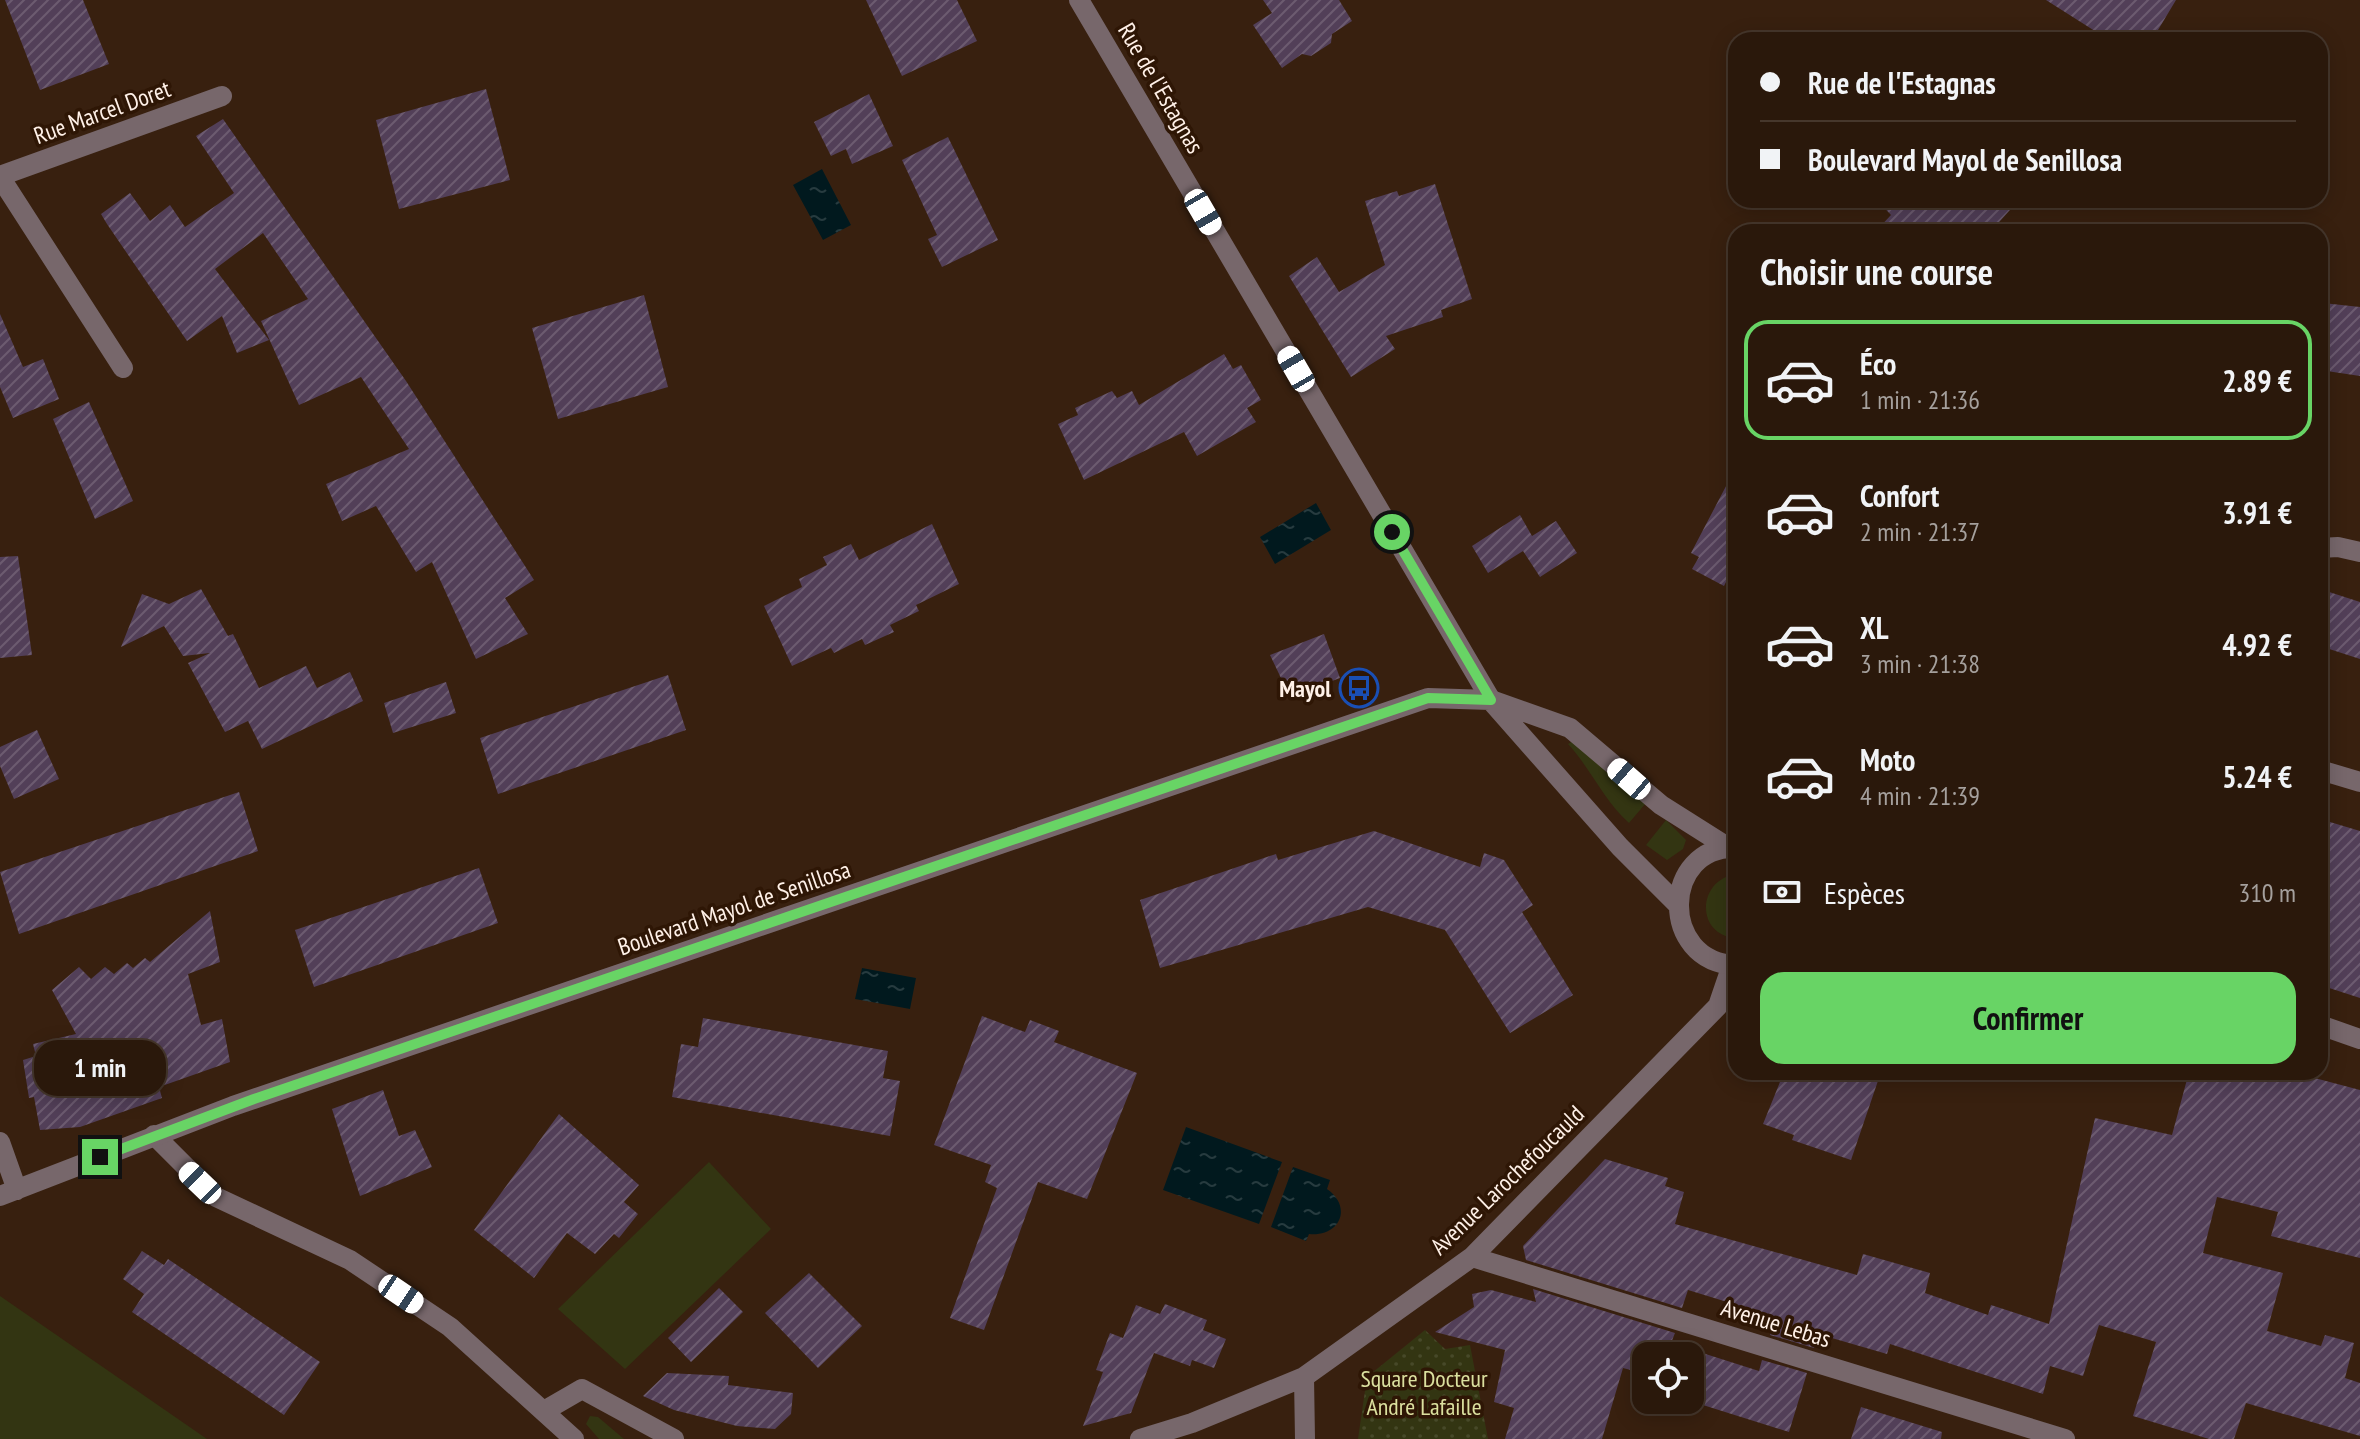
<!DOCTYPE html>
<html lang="fr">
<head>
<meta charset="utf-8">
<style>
  body { margin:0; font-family:"PT Sans Narrow",sans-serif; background:#362519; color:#f1f3f6; height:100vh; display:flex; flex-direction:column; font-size:30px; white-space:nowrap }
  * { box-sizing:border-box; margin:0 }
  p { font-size:26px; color:#a5a09d }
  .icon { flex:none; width:44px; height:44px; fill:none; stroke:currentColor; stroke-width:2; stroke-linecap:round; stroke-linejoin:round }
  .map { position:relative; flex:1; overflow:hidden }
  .sheet { position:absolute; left:1728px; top:224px; width:600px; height:856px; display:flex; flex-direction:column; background:#2a180b; border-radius:24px; box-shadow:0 4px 20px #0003,0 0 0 2px #46372c }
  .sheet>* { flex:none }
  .hud { position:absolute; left:1728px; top:32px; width:600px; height:176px; border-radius:24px; box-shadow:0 4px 20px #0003,0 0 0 2px #46372c; display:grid; align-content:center; height:176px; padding:0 32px; background:#2a180b }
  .fabs { position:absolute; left:1632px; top:1342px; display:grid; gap:16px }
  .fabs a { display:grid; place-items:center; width:72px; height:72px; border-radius:16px; background:#2a180b; box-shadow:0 4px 20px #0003,0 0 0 2px #46372c; font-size:40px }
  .end { position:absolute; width:36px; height:36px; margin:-18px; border:10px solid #68d465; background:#111; box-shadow:0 0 0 4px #111 }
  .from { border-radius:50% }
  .bubble { position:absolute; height:56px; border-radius:24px; background:#2a180b; box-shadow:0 4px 20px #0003,0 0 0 2px #46372c; font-size:26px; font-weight:700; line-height:56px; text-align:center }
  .car { position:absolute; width:24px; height:48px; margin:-24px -12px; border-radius:10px; box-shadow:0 0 6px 2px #0007; background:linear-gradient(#fff 24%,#345 0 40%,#fff 0 76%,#345 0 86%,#fff 0) }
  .hud b { display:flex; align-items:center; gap:28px; height:76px; font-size:30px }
  .hud b+b { border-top:2px solid #46372c }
  .hud i { width:20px; height:20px; background:#f1f3f6 }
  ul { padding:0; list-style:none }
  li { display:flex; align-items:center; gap:24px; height:120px; margin:0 16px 12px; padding:0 16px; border:4px solid transparent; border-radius:24px }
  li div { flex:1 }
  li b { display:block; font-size:30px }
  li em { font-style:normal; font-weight:700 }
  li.on { border-color:#68d465 }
  li>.icon { width:72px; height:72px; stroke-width:1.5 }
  h2 { padding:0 32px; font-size:36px; line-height:96px }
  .pay { display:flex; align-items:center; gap:20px; height:88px; padding:0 32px; font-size:30px }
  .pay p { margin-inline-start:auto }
  .action { display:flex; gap:16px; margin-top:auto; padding:16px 32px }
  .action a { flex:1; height:92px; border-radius:24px; background:#68d465; color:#111; font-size:32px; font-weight:700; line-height:92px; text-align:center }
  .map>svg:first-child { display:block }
  .green { fill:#333512 }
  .park { fill:url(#park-dots) }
  .water { fill:url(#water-ripples) }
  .building { fill:url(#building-hatch) }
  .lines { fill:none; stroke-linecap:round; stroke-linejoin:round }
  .minor { stroke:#77676b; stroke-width:20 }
  .tertiary { stroke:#77676b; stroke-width:20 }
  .route { stroke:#68d465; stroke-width:10 }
  .labels { text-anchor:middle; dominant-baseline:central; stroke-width:7; stroke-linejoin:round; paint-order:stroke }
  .street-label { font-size:24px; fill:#fff1e8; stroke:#2e1605 }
  .poi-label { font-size:24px; font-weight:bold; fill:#fff1e8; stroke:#2e1605; text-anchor:end }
  .park-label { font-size:24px; fill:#dbe09f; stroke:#2e1605 }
</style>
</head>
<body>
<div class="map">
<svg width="2360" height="1439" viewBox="0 0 2360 1439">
  <defs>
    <pattern id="park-dots" width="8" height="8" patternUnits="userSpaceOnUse" patternTransform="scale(2)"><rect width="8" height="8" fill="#333512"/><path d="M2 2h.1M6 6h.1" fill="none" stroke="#474929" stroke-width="1.8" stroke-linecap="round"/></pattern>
    <pattern id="water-ripples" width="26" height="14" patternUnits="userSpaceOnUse" patternTransform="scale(2)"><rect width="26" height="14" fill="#01191e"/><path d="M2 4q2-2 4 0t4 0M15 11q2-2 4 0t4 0" fill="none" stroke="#273b3f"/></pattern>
    <pattern id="building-hatch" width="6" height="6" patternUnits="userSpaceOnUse" patternTransform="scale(2)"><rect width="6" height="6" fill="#523f58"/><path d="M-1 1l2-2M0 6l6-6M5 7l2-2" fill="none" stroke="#6c5b70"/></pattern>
  </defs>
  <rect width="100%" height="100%" fill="#38200f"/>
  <path class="green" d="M1573 741 1646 803 1629 823C1604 801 1591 769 1568 744Z
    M1666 820 1686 840 1683 849 1667 860 1646 845Z
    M1736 874V938C1695 935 1697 880 1736 874Z
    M709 1162 771 1229 625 1369 558 1309Z
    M0 1296 207 1439H0Z
    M590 1416 598 1417 624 1439H599L586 1424Z"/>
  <path class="park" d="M1425 1330 1445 1349 1470 1345 1488 1439H1358L1367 1377Z"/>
  <path class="water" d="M822 169 851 225 823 240 793 185Z
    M1316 503 1331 530 1275 564 1260 537Z
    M862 968 916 978 910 1009 855 999Z
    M1186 1127 1282 1162 1259 1224 1163 1190Z
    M1293 1167 1330 1180 1327 1189C1353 1207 1340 1237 1309 1234L1306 1241 1271 1227Z"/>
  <path class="building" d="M5 0H83L109 64 40 90Z
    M866 0H957L977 41 902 76Z
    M1263 0H1339L1352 21 1332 34 1331 43 1311 56 1302 54 1282 68 1253 25 1272 13Z
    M2046 0H2176L2152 40H2109Z
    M486 89 510 180 399 209 376 120Z
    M869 94 893 146 852 164 846 149 831 156 814 122Z
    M223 119 406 381 534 580 505 598 528 634 476 659 432 562 416 572 376 506 342 521 326 484 409 449 361 377 299 405 261 321 308 299 263 233 215 269 269 340 237 353 222 316 187 341 107 224 101 214 130 193 150 221 170 205 185 227 234 193 196 136Z
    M948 137 998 240 942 267 928 239 937 235 902 160Z
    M1435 184 1472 299 1441 310 1443 317 1386 336 1395 349 1351 377 1289 276 1317 257 1339 292 1385 265 1365 201 1397 191 1399 196Z
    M1877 200H2019L1990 232H1875L1891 215Z
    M644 295 668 387 558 419 532 328Z
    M2323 303 2360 307V376L2320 370Z
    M0 314 23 367 43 359 59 399 13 418 0 387Z
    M1224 354 1233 369 1241 365 1261 400 1247 408 1256 422 1197 456 1184 432 1084 480 1058 424 1078 415 1075 408 1112 391 1117 398 1132 391 1139 405Z
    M89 402 133 501 95 519 53 419Z
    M1736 467V587L1726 582 1724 586 1692 569 1699 557 1691 553Z
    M1520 515 1532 536 1556 521 1577 553 1540 577 1523 551 1488 573 1472 546Z
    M932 524 959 584 916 605 919 611 890 625 894 632 865 645 862 639 834 653 831 648 792 666 764 606 802 587 799 579 827 565 823 557 851 544 859 560Z
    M18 556 32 655 0 658V557Z
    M201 589 228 636 233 634 259 688 306 666 317 688 350 672 363 701 262 749 248 721 225 732 188 663 210 653 183 656 164 626 121 647 142 594 169 604Z
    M2320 589 2360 602V659L2320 646Z
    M1324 634 1340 678 1290 697 1270 655Z
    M668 675 686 730 498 794 480 738Z
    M446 682 456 713 393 733 384 703Z
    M37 730 59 779 14 799 0 766V747Z
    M239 792 258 851 19 934 0 872Z
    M2320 819 2360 831V998L2320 985Z
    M1374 831 1480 867 1484 853 1504 860 1533 905 1522 912 1573 995 1510 1033 1445 930 1368 907 1160 968 1140 900 1276 854 1278 860Z
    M479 868 498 923 314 987 295 930Z
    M210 911 220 962 188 974 201 1025 222 1019 230 1062 159 1087 162 1098 80 1127 40 1130 34 1097 29 1098 23 1060 36 1056 33 1044 76 1034 52 990 79 967 91 979 105 967 114 974 127 963 133 968 145 958 150 962Z
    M982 1016 1025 1032 1030 1020 1059 1031 1054 1042 1137 1073 1087 1199 1038 1182 984 1330 950 1318 997 1188 985 1182 991 1165 934 1145Z
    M703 1018 888 1051 883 1078 900 1081 890 1136 672 1097 681 1044 698 1047Z
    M1784 1072H1881L1851 1160 1792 1140 1794 1135 1763 1124Z
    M2189 1072H2292L2360 1090V1258L2271 1236 2278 1212 2217 1197 2203 1253 2283 1273 2267 1331 2321 1346 2325 1335 2354 1343 2345 1378 2360 1383V1436L2246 1403 2234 1439H2209L2133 1416 2156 1342 2099 1325 2083 1376 2050 1366 2043 1394 1890 1344 1887 1354 1818 1334 1814 1348 1770 1335 1776 1317 1688 1290 1682 1308 1526 1260 1523 1246 1605 1159 1668 1178 1665 1186 1684 1192 1675 1224 1857 1275 1863 1254 1930 1273 1925 1293 1988 1315 1991 1305 2049 1324 2095 1118 2172 1135Z
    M383 1090 399 1136 415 1130 432 1167 360 1196 332 1109Z
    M559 1114 639 1185 624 1202 638 1214 619 1238 614 1234 595 1254 567 1233 534 1278 474 1230Z
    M142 1251 164 1265 168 1259 320 1362 284 1415 132 1312 144 1294 123 1279Z
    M809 1273 862 1326 818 1368 765 1313Z
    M719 1288 743 1312 691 1362 668 1338Z
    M1533 1289 1675 1333 1671 1343 1759 1371 1762 1360 1807 1373 1789 1432 1687 1400H1690V1356H1646V1374L1623 1368 1602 1439H1505L1514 1408 1494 1402 1505 1350 1435 1332 1474 1307 1472 1294 1491 1290 1536 1302Z
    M1165 1304 1207 1320 1203 1330 1226 1339 1214 1368 1192 1360 1190 1366 1154 1353 1131 1413 1083 1426 1103 1372 1096 1370 1110 1333 1123 1338 1136 1305 1160 1314Z
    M667 1373 729 1376 728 1385 793 1393 791 1414 775 1429 737 1426 674 1410 643 1396Z
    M1861 1407 1942 1432 1941 1439H1851Z"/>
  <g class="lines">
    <path class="minor" d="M1079 0 1491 700
      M0 176 222 96
      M0 177 123 368
      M2320 548 2338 547 2360 552
      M2320 770 2360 782
      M154 1135 216 1197 350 1260 450 1327 574 1439
      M1472 1257 2065 1439
      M1304 1377 1305 1439
      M544 1411 582 1389 674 1439
      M1140 1439 1192 1423 1304 1377 1472 1257 1718 1006 1732 965"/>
    <path class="tertiary" d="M1491 701 1620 847 1677 904
      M1736 848C1662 845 1658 962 1736 965
      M2320 1025 2360 1039
      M0 1142 17 1190
      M0 1196 233 1106 1428 698 1491 700 1570 728 1661 805 1729 848"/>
  </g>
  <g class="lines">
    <path class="route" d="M100 1157 254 1099 1428 698 1491 700 1392 532"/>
  </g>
  <defs>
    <g id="bus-ring" transform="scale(2)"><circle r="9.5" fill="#2e1605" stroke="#1a4fb4" stroke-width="1.5"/><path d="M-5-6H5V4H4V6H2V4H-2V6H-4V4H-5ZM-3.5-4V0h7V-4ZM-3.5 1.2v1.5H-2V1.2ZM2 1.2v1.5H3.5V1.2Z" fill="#1a4fb4"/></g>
  </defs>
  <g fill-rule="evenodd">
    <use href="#bus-ring" x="1359" y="688"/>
  </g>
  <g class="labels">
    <g class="street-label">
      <text transform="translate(1161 88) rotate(60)">Rue de l'Estagnas</text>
      <text transform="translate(102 112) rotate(-20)">Rue Marcel Doret</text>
      <text transform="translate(734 908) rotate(-19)">Boulevard Mayol de Senillosa</text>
      <text transform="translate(1507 1180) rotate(-44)">Avenue Larochefoucauld</text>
      <text transform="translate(1776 1323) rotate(17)">Avenue Lebas</text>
    </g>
    <g class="poi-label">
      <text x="1331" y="688">Mayol</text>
    </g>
    <g class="park-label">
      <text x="1424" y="1378">Square Docteur<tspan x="1424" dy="28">André Lafaille</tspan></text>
    </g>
  </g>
</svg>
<div class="fabs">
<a><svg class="icon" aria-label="locate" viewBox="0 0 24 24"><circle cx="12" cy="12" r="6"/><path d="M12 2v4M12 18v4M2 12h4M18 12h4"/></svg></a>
</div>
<i class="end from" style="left:1392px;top:532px"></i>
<i class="end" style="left:100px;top:1157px"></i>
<div class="bubble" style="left:34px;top:1040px;width:132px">1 min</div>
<i class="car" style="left:1203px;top:212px;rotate:150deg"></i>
<i class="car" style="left:1296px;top:369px;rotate:330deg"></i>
<i class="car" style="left:1629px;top:779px;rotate:311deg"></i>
<i class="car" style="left:200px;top:1183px;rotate:314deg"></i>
<i class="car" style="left:401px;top:1294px;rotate:124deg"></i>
<div class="hud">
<b><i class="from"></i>Rue de l'Estagnas</b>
<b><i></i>Boulevard Mayol de Senillosa</b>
</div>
<section class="sheet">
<h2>Choisir une course</h2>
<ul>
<li class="on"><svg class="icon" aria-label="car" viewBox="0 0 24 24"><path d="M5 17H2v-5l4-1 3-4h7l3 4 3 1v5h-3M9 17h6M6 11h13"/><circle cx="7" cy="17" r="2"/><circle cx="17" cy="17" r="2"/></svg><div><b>Éco</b><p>1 min · 21:36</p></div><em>2.89 €</em></li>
<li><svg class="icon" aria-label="car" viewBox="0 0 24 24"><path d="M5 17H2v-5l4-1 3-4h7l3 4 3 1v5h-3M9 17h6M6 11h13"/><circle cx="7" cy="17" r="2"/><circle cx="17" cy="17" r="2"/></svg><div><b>Confort</b><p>2 min · 21:37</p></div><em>3.91 €</em></li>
<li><svg class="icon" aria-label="car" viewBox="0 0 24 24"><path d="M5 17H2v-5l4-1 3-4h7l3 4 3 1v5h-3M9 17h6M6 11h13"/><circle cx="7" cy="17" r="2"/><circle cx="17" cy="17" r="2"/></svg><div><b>XL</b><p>3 min · 21:38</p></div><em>4.92 €</em></li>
<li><svg class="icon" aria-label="car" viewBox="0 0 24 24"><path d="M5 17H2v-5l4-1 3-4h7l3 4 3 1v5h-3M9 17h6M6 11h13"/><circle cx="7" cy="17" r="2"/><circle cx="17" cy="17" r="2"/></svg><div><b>Moto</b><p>4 min · 21:39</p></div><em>5.24 €</em></li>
</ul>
<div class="pay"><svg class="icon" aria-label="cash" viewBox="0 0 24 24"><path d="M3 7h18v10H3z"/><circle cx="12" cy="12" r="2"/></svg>Espèces<p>310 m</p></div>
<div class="action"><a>Confirmer</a></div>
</section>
</div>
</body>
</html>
